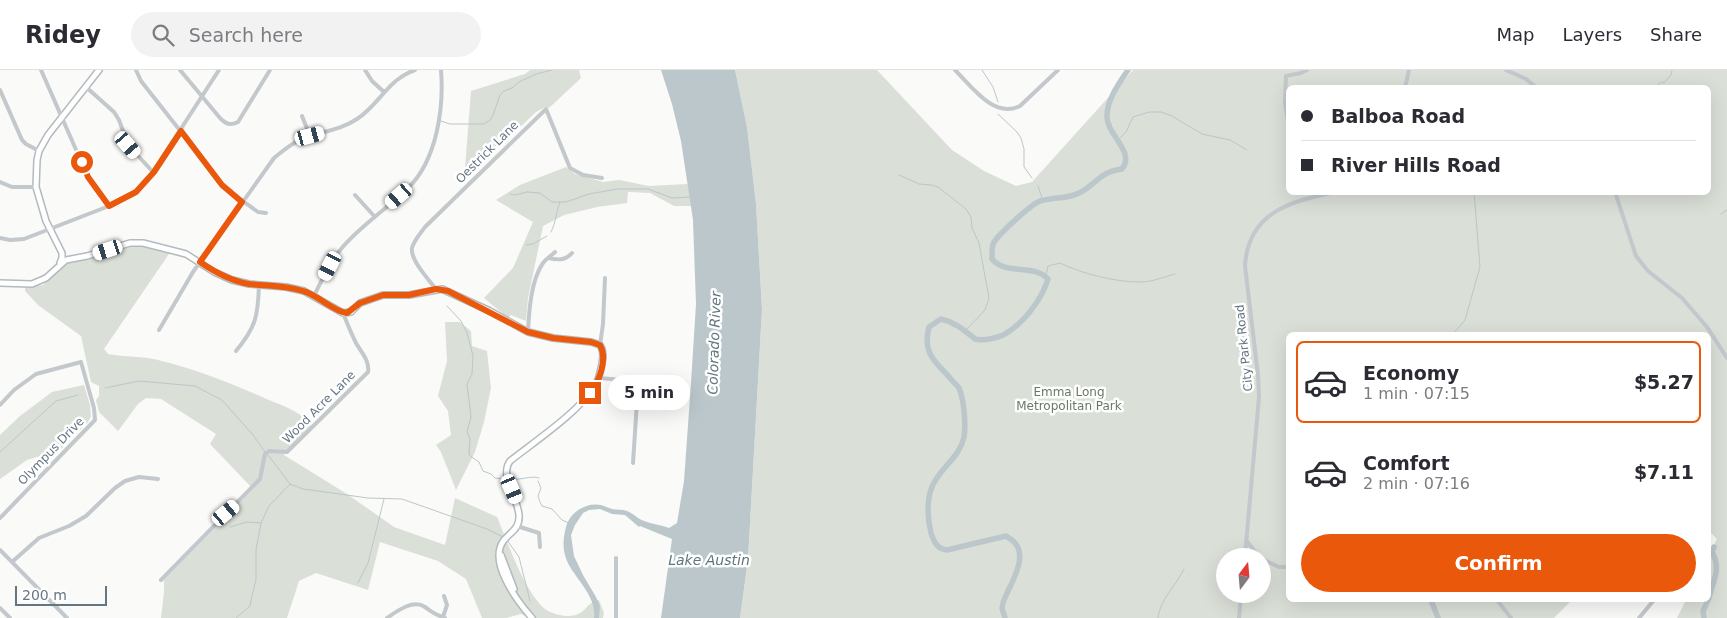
<!DOCTYPE html>
<html lang="en">
<head>
<meta charset="utf-8">
<style>
  body { margin:0; font-family:"DejaVu Sans",sans-serif; background:#f2f2f3; color:#2b2b33; height:100vh; display:flex; flex-direction:column; font-size:19px; white-space:nowrap }
  * { box-sizing:border-box; margin:0 }
  p { font-size:16px; color:#7c7c81 }
  .icon { flex:none; width:28px; height:28px; fill:none; stroke:currentColor; stroke-width:2; stroke-linecap:round; stroke-linejoin:round }
  .map { position:relative; flex:1; overflow:hidden }
  .side { position:absolute; left:1286px; top:262px; width:425px; height:270px; display:flex; flex-direction:column; background:#fff; border-radius:8px; box-shadow:0 5px 20px #0002 }
  .side>* { flex:none }
  .top-card { position:absolute; left:1286px; top:15px; width:425px; height:110px; border-radius:8px; box-shadow:0 5px 20px #0002; display:grid; align-content:center; height:110px; padding:0 15px; background:#fff }
  .needle { width:32px; rotate:16deg }
  .tools { position:absolute; left:1216px; top:478px; display:grid; gap:10px }
  .tools a { display:grid; place-items:center; width:55px; height:55px; border-radius:50%; background:#fff; box-shadow:0 5px 20px #0002; font-size:25px }
  .scale { position:absolute; left:15px; bottom:12px; width:92px; box-sizing:border-box; padding-left:5px; border:2px solid #657683; border-top:0; font-size:14px; line-height:18px; white-space:nowrap; color:#657683; -webkit-text-stroke:4px #fff; paint-order:stroke }
  .end { position:absolute; width:22px; height:22px; margin:-11px; border:6px solid #ea580c; background:#fff; box-shadow:0 0 0 2px #fff }
  .from { border-radius:50% }
  .bubble { position:absolute; height:35px; border-radius:18px; background:#fff; box-shadow:0 5px 20px #0002; font-size:16px; font-weight:700; line-height:35px; text-align:center }
  .car { position:absolute; width:15px; height:30px; margin:-15px -8px; border-radius:6px; box-shadow:0 0 4px 1px #0007; background:linear-gradient(#fff 24%,#345 0 40%,#fff 0 76%,#345 0 86%,#fff 0) }
  .top-card b { display:flex; align-items:center; gap:18px; height:48px; font-size:19px }
  .top-card b+b { border-top:1px solid #e1e1e2 }
  .top-card i { width:12px; height:12px; background:#2b2b33 }
  ul { padding:9px 0 0; list-style:none }
  li { display:flex; align-items:center; gap:15px; height:82px; margin:0 10px 8px; padding:0 5px; border:2px solid transparent; border-radius:8px }
  li div { flex:1 }
  li b { display:block; font-size:19px }
  li em { font-style:normal; font-weight:700 }
  li.on { border-color:#ea580c }
  li>.icon { width:45px; height:45px; stroke-width:1.5 }
  .cta { display:flex; gap:10px; margin-top:auto; padding:10px 15px }
  .cta a { flex:1; height:58px; border-radius:30px; background:#ea580c; color:#fff; font-size:20px; font-weight:700; line-height:58px; text-align:center }
  header { display:flex; align-items:center; gap:30px; box-sizing:border-box; height:70px; padding:0 25px; background:#fff; border-bottom:1px solid #e1e1e2 }
  header strong { font-size:24px }
  nav { display:flex; gap:28px; margin-inline-start:auto; font-size:18px }
  .search { width:350px; height:45px; background:#f2f2f3; display:flex; align-items:center; gap:12px; box-sizing:border-box; padding:0 18px; border-radius:28px; color:#7c7c81; font-size:19px }
  .map>svg:first-child { display:block }
  .green { fill:#dadfd7; fill-rule:evenodd }
  .water { fill:#bbc7cb }
  .lines { fill:none; stroke-linecap:round; stroke-linejoin:round }
  .stream { stroke:#bbc7cb; stroke-width:1 }
  .river { stroke:#bbc7cb; stroke-width:5.5 }
  .secondary-casing { stroke:#b3babf; stroke-width:8 }
  .street { stroke:#c3c8cc; stroke-width:4 }
  .secondary { stroke:#fff; stroke-width:5 }
  .route { stroke:#ea580c; stroke-width:6 }
  .labels { text-anchor:middle; dominant-baseline:central; stroke-width:5; stroke-linejoin:round; paint-order:stroke }
  .street-label { font-size:12px; fill:#657683; stroke:#fff }
  .park-label { font-size:12px; fill:#687a64; stroke:#fff }
  .water-label { font-size:14px; font-style:italic; fill:#60757c; stroke:#fff }
</style>
</head>
<body>
<header>
<strong>Ridey</strong>
<div class="search"><svg class="icon" aria-label="search" viewBox="0 0 24 24"><circle cx="10" cy="10" r="6"/><path d="M15 15l6 6"/></svg>Search here</div>
<nav><a>Map</a><a>Layers</a><a>Share</a></nav>
</header>
<div class="map">
<svg width="1727" height="548" viewBox="0 0 1727 548">
  <rect width="100%" height="100%" fill="#fafaf8"/>
  <path class="green" d="M530 0H579L581 8 549 38 545 37 536 42 464 111 471 21 525 4Z
    M735 0H877L952 80 984 101 1016 116 1032 112 1133 0H1727V548H1677L1686 530H1709V485L1717 469 1709 461V265H1289V530H1572L1554 548H740L748 489 762 239 756 134 747 57ZM1289 18H1709V122H1289ZM1225 486H1262V524H1225Z
    M566 97 575 104 603 112 619 110 649 116 688 114 691 136H674L650 123 628 122 627 133 597 137 564 145 543 156 528 228 526 251 511 245 508 248 484 228 513 198 533 152 496 130 520 115Z
    M133 175 171 181 104 279 108 284C125 287 142 286 158 290 196 299 233 314 269 330 283 336 302 342 311 355L289 379 284 381V385L347 424 394 457 445 475 455 428 497 447C508 473 524 521 545 539 550 543 564 547 570 546 588 544 583 534 599 530L604 543 603 548H530L521 544 506 548H482L466 509 438 491 380 472 368 520 316 503 299 511 287 548H161L164 522V510L253 419 210 374 216 364 161 329 146 328 138 334 118 361 99 342 96 330 99 326V316L91 312 81 266 38 235 25 221V217L43 215 62 195 71 191 89 189Z
    M445 252H460L471 261 472 276 487 281 491 318 484 352 475 382 456 420 441 382 436 375 451 365 448 341 438 326 447 291Z
    M84 315 90 335 91 346 88 352 60 380 27 390 0 409V365L20 346 52 322Z"/>
  <path class="water" d="M661 0H735L747 57 756 134 762 239 748 489 740 548H661L672 469 640 456 639 457 625 445 612 444 600 439 589 440 583 443 575 455 571 465 574 486 583 505 596 527 600 536 599 548H594C597 526 575 509 567 491 562 479 563 469 566 457 570 442 586 432 601 435 605 436 608 438 612 439 617 440 622 439 627 441 633 443 638 449 644 451 652 454 661 455 669 458L677 453 684 411 691 313 696 234 693 150 681 71 672 34Z"/>
  <g class="lines">
    <path class="stream" d="M982 0 993 17 998 32
      M1654 18 1661 12 1664 13 1671 5 1672 0
      M998 44 1017 62 1021 68 1024 79V97L1032 108
      M441 51 450 54H484L490 50 493 45 500 25 504 21 512 18 519 12 536 4 552 0
      M1117 71 1126 62 1133 47 1149 42H1161L1172 46 1202 64 1230 70 1247 80
      M899 105 919 114 931 115 938 117 966 139 971 147 972 158 979 173 989 228 985 240 965 261
      M1038 116 1043 131
      M510 124 515 125 527 122 540 123 552 132H566L589 124 617 119H648L672 128 690 127
      M1721 144 1727 140
      M551 162C556 152 556 142 560 132
      M526 175 533 174 547 166
      M1046 206 1048 196 1060 193C1083 204 1115 212 1140 212 1152 212 1164 207 1175 204
      M447 236 461 251 467 263 473 286 472 304 467 314 471 347 467 362 470 369 469 383 470 386 479 392 483 401 491 404 495 408 504 409
      M1452 265 1465 250 1480 197 1474 122
      M105 318 139 311 195 316 222 330 253 365 265 382
      M0 382 56 331 78 325
      M268 385 290 414 303 419 368 428 402 429 487 459 503 467
      M510 409C519 411 531 405 539 408
      M538 411 541 418 538 426 540 432 542 436 552 439 562 450 569 453
      M230 457 247 452 261 453
      M507 470 519 487 530 531
      M358 513 368 493 384 429
      M236 548 250 536 251 530 256 510V480L261 453 269 436 290 414
      M1158 548C1160 529 1176 516 1184 499"/>
    <path class="river" d="M1709 528C1713 510 1722 500 1712 482L1714 477
      M1431 530 1438 548
      M1005 548 1002 538 1003 533C1008 517 1029 489 1015 473 1013 470 1009 468 1006 466L947 480C937 479 934 472 931 463 927 447 926 425 935 411 944 395 960 386 964 367 966 355 964 329 959 318 957 315 953 312 951 309 935 291 922 284 929 257L941 249C955 252 964 260 975 269 984 271 998 268 1005 264 1024 253 1042 229 1048 209 1034 193 1006 206 992 189 992 185 992 178 993 174 997 165 1030 136 1038 132 1051 126 1066 130 1079 123 1097 114 1099 102 1122 99 1136 82 1106 64 1107 46 1107 30 1119 13 1128 0
      M1704 548 1703 541 1708 530"/>
    <g class="secondary-casing">
      <path id="secondary" d="M60 193 62 188V183L46 151 36 117 37 90 39 81 48 65 99 0
        M0 213 32 214 46 208 66 190 87 186 130 173H143L186 184 214 202 232 210 249 214 286 217 304 221 343 243 351 242 360 233 383 225H409L442 219 490 241 528 262 553 268 591 272 600 275C604 281 603 287 602 294 600 302 599 310 595 316 579 342 534 372 510 391 499 406 518 428 519 445 520 458 511 462 504 470 487 492 518 532 532 548
        M501 485 514 519"/>
    </g>
    <path class="street" d="M41 0 88 107 109 136
      M136 0 141 11 226 119 258 142 266 143
      M180 0 220 48C226 54 230 56 238 52L270 0
      M365 0 372 11 384 22
      M955 0C972 17 994 49 1020 36L1058 0
      M1506 0 1526 9 1537 18
      M86 17 114 42 119 50 128 75 153 102
      M1405 18 1409 0
      M0 20 22 70 26 74 39 81
      M302 46 310 66
      M1289 59 1285 32 1286 6 1301 3 1307 0
      M0 112 12 117H36
      M1615 122 1636 186 1648 201 1682 228 1707 257 1727 288
      M355 125 375 147
      M0 168 10 170 24 169 109 136 136 122 153 102 219 0
      M548 188C558 190 565 191 572 183
      M436 219C429 210 410 190 412 178 414 170 421 163 425 157L546 39 570 98 583 105 602 108
      M314 226C322 210 329 193 341 179 360 156 387 139 408 118 437 90 444 38 441 0
      M159 260 193 202 274 88C285 79 296 70 310 66 326 61 342 59 357 49 379 35 388 9 415 0
      M528 262C529 241 531 210 543 193 546 189 551 186 555 182
      M600 275 603 254 605 208
      M236 281C256 257 258 246 259 215
      M599 308 635 311 638 316 633 393
      M0 335 14 320 36 304 81 292 94 338 95 350 0 448
      M517 456 539 463 540 477
      M1246 470 1258 486
      M0 480 67 548
      M1245 486 1259 327 1258 305 1245 196C1248 142 1291 131 1336 122
      M616 488V548
      M1262 489 1279 497H1289
      M12 492 39 468 69 456 86 446 115 418 125 411 139 407 158 409
      M161 510 260 409 265 384 269 381 287 382 368 302C370 291 361 282 356 273 351 263 347 253 343 243
      M444 526 447 535 443 547 445 548
      M1497 530 1511 548
      M0 538 10 548
      M387 548C397 541 413 529 425 537 432 542 435 545 443 547
      M1239 548 1241 524
      M1639 548 1654 530"/>
    <use href="#secondary" class="secondary"/>
  </g>
  <g class="lines">
    <path class="route" d="M82 92 88 107 109 136 136 122 154 102 181 61 222 115 242 132 200 192C216 203 231 211 249 214 267 216 285 215 303 221 318 225 334 242 347 243L360 233 383 225H409L436 219 448 221 528 262 553 268 591 272 600 275C608 289 599 312 590 323"/>
  </g>
  <g class="labels">
    <g class="street-label">
      <text transform="translate(487 82) rotate(-45)">Oestrick Lane</text>
      <text transform="translate(1244 278) rotate(-96)">City Park Road</text>
      <text transform="translate(319 337) rotate(-45)">Wood Acre Lane</text>
      <text transform="translate(51 381) rotate(-46)">Olympus Drive</text>
    </g>
    <g class="park-label">
      <text x="1069" y="322">Emma Long<tspan x="1069" dy="14">Metropolitan Park</tspan></text>
    </g>
    <g class="water-label">
      <text transform="translate(714 273) rotate(-88)">Colorado River</text>
      <text x="709" y="490">Lake Austin</text>
    </g>
  </g>
</svg>
<div class="tools">
<a><svg class="needle" viewBox="-14 -14 28 28"><path d="M0-13l5 13h-10z" fill="#e53935"/><path d="M0 13l5-13h-10z" fill="#7c7c81"/></svg></a>
</div>
<div class="scale">200 m</div>
<i class="end from" style="left:82px;top:92px"></i>
<i class="end" style="left:590px;top:323px"></i>
<div class="bubble" style="left:608px;top:305px;width:82px">5 min</div>
<i class="car" style="left:310px;top:66px;rotate:75deg"></i>
<i class="car" style="left:128px;top:75px;rotate:139deg"></i>
<i class="car" style="left:399px;top:126px;rotate:229deg"></i>
<i class="car" style="left:108px;top:180px;rotate:252deg"></i>
<i class="car" style="left:330px;top:196px;rotate:207deg"></i>
<i class="car" style="left:512px;top:419px;rotate:157deg"></i>
<i class="car" style="left:226px;top:443px;rotate:50deg"></i>
<div class="top-card">
<b><i class="from"></i>Balboa Road</b>
<b><i></i>River Hills Road</b>
</div>
<section class="side">
<ul>
<li class="on"><svg class="icon" aria-label="car" viewBox="0 0 24 24"><path d="M5 17H2v-5l4-1 3-4h7l3 4 3 1v5h-3M9 17h6M6 11h13"/><circle cx="7" cy="17" r="2"/><circle cx="17" cy="17" r="2"/></svg><div><b>Economy</b><p>1 min · 07:15</p></div><em>$5.27</em></li>
<li><svg class="icon" aria-label="car" viewBox="0 0 24 24"><path d="M5 17H2v-5l4-1 3-4h7l3 4 3 1v5h-3M9 17h6M6 11h13"/><circle cx="7" cy="17" r="2"/><circle cx="17" cy="17" r="2"/></svg><div><b>Comfort</b><p>2 min · 07:16</p></div><em>$7.11</em></li>
</ul>
<div class="cta"><a>Confirm</a></div>
</section>
</div>
</body>
</html>
